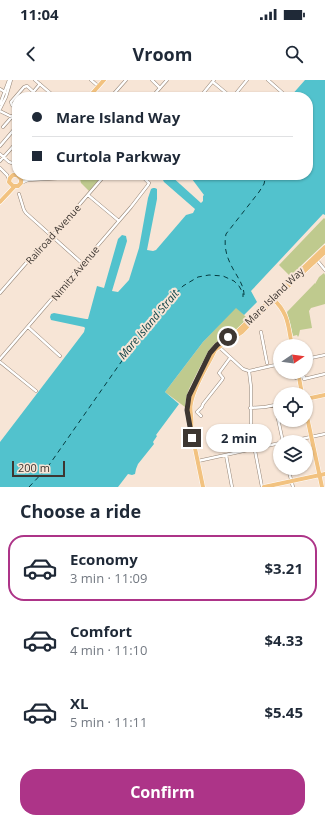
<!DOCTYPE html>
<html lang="en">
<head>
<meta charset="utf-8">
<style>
  body { margin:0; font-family:"Open Sans",sans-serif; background:#f2f2f3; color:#1f2937; height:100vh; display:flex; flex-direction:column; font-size:15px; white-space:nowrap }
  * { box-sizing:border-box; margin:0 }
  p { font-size:13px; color:#747a83 }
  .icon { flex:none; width:22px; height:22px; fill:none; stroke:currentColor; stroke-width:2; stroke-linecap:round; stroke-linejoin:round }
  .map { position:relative; height:407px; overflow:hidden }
  .details { display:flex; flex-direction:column; background:#fff; flex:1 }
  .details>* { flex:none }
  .hud { position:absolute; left:12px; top:12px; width:301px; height:88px; border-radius:16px; box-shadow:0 1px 3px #0004; display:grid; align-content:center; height:88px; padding:0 20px; background:#fff }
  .needle { width:26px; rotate:77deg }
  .fabs { position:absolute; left:273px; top:259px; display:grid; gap:8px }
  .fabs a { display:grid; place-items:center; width:40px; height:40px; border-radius:50%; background:#fff; box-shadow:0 1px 3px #0004; font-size:20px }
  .scale { position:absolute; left:12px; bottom:10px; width:53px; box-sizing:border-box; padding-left:4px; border:2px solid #3d3631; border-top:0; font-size:11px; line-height:14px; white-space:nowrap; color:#3d3631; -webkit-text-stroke:3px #f7e5d6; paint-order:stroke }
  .end { position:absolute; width:18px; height:18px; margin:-9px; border:5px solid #3d3631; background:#fff; box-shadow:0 0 0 2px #fff }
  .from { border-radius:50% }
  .bubble { position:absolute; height:28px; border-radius:14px; background:#fff; box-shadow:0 1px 3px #0004; font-size:13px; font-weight:700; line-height:28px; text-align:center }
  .hud b { display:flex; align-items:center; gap:14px; height:38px; font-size:15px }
  .hud b+b { border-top:1px solid #e0e1e3 }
  .hud i { width:10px; height:10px; background:#1f2937 }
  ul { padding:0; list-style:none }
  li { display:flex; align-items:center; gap:12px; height:66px; margin:0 8px 6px; padding:0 12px; border:2px solid transparent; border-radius:16px }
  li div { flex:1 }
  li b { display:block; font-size:15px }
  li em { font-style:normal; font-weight:700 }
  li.current { border-color:#ad3488 }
  li>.icon { width:36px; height:36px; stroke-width:1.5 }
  h2 { padding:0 20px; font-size:18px; line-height:48px }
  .primary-button { display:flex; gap:8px; margin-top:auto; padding:8px 20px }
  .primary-button a { flex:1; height:46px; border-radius:16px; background:#ad3488; color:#fff; font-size:16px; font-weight:700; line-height:46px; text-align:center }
  .status { display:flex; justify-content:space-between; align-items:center; height:28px; padding:0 20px; background:#fff; direction:ltr }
  .status svg { height:11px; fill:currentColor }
  header { display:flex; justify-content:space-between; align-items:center; height:52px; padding:0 20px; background:#fff; font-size:18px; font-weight:700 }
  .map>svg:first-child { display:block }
  .green { fill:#bfca8e }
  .water { fill:#52c2cd }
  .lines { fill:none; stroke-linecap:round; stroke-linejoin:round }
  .ferry { stroke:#063c41; stroke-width:1; stroke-dasharray:5 4; stroke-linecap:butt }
  .minor-casing { stroke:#958577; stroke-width:3.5 }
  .major-casing { stroke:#fff; stroke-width:5 }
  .minor { stroke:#fff; stroke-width:2.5 }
  .major { stroke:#f2c280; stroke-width:4 }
  .route { stroke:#3d3631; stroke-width:5 }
  .labels { text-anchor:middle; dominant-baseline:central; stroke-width:4; stroke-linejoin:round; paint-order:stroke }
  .street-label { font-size:10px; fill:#3d3631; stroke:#f7e5d6 }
  .water-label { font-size:11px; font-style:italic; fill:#063c41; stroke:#f7e5d6 }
</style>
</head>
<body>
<div class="status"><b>11:04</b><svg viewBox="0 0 49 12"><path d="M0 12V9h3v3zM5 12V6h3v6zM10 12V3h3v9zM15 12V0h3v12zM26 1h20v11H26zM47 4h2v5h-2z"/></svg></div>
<header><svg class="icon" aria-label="back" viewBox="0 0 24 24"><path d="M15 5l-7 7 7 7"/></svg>Vroom<svg class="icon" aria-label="search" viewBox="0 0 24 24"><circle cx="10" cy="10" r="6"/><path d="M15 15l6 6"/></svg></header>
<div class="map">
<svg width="325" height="407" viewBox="0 0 325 407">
  <rect width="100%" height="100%" fill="#f7e5d6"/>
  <path class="green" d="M23 95H73L23 100Z
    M87 95H103L89 111 81 103 80 99 84 97Z
    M324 138 325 139V163L290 196 279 185Z
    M324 193 325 195V224L311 228 309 231 312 248 300 250 299 255 298 257 297 255 293 256 287 232 315 203V204L319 197Z
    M236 227 249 240 234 252 214 264 211 269 201 285 189 309 186 321 185 327 165 312 203 262Z"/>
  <path class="water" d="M305 0H325V135L323 134 251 211 257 222 244 235 236 228 203 262 165 312 179 324 156 355 157 356 153 362 154 364 138 384 136 389 135 394 132 395 128 394 118 407H0V362L84 252 85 248 84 247 51 240 50 237 51 234 54 233 86 239H88L97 206 104 208 118 159 122 155 126 156 127 161 112 211 118 212 129 200 139 168 148 118 151 109 153 108H155L157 109V119L147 170 153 171 156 170 186 135 193 133 195 129 164 102 163 100 167 95H170L201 123 203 121V116L204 115 192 99 197 95H308V17H290Z"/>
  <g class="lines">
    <path class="ferry" d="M244 215C244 207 240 201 236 194 228 181 223 169 226 154L259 112 264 104 266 95
      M29 407 47 388 133 265 163 228 183 206 198 197 209 195 223 196 234 201 239 206 243 213V217"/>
    <g class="minor-casing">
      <path id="minor" d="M35 0 55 17
        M91 0 98 6
        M152 0 160 8
        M268 0 285 15
        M213 2 231 17
        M0 9 5 12
        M93 13 97 17
        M29 17 40 4
        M111 17 126 0
        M152 17 167 0
        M200 17 214 0
        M233 17 247 0
        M0 24 9 0
        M0 29 6 17 11 0
        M17 30 12 25 11 22 24 7 27 6 39 17
        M0 31 12 37 17 41
        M3 47 17 31
        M0 66 17 46
        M0 74 9 82 12 83
        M0 81 17 62
        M0 88 7 95 9 99
        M21 103 28 100 79 97 83 95
        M19 114 24 130 26 133 83 184
        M88 115 119 141
        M316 179 325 190
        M0 213 34 174 54 154 105 95
        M28 247 60 276
        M261 252 267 283
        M219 267 243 289 249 291
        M0 279 131 127 148 105 149 103 141 95
        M306 279 325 275
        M0 282 36 311
        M249 291 251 307V350L262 407
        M249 291 280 284
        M296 298 304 297V299L325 294
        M275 325 283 362
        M250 328 265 327 280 324
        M201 336 197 332 202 327 203 324 222 300 223 298 219 293 230 278
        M287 362 325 354
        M226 375 232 407
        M198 381 280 363
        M288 388 293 407"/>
    </g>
    <g class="major-casing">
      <path id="major" d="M89 17 104 0
        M17 95H13L10 98 9 102 13 106H18L21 103V99L17 95
        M0 122 14 107
        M272 218C289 233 288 246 292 266
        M298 292 302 314
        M306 319 325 315
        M306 332 322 407
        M191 348C193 340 189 331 191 323 194 307 205 290 212 276L215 270 219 267 242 252 283 211 325 172
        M203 407 191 349 189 343 187 330 189 316 210 273 217 265 238 251 325 167
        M264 407 325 394"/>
    </g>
    <use href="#minor" class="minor"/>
    <use href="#major" class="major"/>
  </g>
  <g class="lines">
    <path class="route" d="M192 358 187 330 189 316 210 273 217 265 228 257"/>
  </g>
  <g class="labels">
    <g class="street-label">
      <text transform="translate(53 154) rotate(-48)">Railroad Avenue</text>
      <text transform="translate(75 193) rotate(-50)">Nimitz Avenue</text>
      <text transform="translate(274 216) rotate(-44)">Mare Island Way</text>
    </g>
    <g class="water-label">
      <text transform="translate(148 244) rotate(-50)">Mare Island Strait</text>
    </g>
  </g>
</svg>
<div class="fabs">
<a><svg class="needle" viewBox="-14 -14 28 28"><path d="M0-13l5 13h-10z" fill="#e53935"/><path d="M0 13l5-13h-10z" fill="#747a83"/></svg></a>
<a><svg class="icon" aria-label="locate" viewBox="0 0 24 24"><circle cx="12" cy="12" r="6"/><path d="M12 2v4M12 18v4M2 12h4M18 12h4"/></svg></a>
<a><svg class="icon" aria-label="layers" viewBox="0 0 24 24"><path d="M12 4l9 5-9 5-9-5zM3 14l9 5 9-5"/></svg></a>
</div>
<div class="scale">200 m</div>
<i class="end from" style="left:228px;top:257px"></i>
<i class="end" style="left:192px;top:358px"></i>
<div class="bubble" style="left:206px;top:344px;width:66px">2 min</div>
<div class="hud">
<b><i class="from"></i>Mare Island Way</b>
<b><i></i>Curtola Parkway</b>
</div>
</div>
<section class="details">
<h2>Choose a ride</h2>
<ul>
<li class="current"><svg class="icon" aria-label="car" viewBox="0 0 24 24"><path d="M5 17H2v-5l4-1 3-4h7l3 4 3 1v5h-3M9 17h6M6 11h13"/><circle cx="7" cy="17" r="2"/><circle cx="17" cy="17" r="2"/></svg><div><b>Economy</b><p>3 min · 11:09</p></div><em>$3.21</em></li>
<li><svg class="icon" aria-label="car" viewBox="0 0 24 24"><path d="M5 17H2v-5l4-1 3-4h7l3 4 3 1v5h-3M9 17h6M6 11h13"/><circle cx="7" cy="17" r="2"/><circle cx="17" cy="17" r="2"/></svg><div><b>Comfort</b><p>4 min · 11:10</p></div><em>$4.33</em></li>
<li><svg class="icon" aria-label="car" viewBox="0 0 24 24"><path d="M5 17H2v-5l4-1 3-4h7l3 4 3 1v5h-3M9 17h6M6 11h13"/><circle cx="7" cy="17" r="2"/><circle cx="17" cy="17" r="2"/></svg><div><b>XL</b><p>5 min · 11:11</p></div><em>$5.45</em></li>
</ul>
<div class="primary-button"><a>Confirm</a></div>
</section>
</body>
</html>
